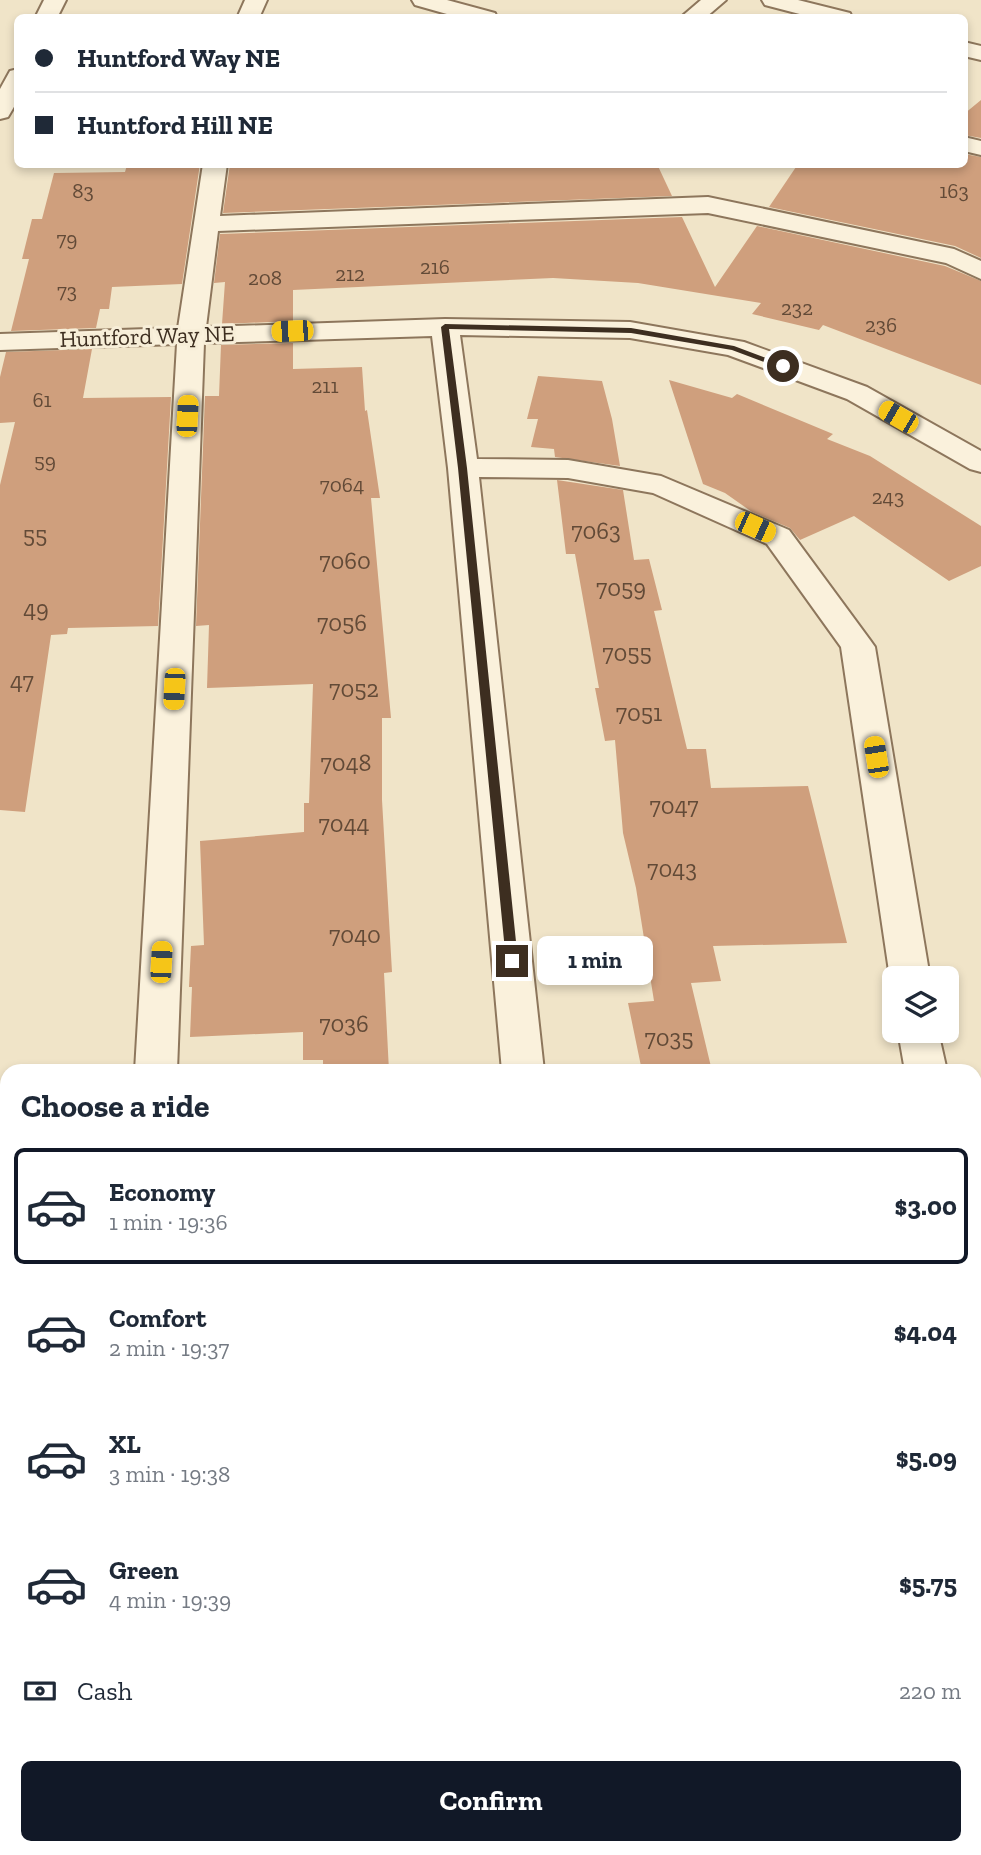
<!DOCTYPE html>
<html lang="en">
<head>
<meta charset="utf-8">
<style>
  body { margin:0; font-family:"Zilla Slab",serif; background:#f6f6f7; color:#1f2937; height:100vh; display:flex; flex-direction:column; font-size:26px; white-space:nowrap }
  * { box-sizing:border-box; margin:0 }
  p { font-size:23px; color:#747a83 }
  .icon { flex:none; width:38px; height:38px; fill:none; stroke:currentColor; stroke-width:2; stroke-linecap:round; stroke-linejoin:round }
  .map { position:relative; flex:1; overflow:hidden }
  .details { position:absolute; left:0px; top:1064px; width:982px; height:791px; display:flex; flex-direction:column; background:#fff; border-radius:21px 21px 0 0; box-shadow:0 4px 10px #0003 }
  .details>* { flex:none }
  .top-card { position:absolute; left:14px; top:14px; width:954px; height:154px; border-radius:10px; box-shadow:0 4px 10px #0003; display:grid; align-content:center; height:154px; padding:0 21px; background:#fff }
  .controls { position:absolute; left:882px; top:966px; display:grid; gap:14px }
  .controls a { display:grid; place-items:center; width:77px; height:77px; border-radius:10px; background:#fff; box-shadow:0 4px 10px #0003; font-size:35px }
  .end { position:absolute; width:32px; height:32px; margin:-16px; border:9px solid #3d2e20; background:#fff; box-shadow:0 0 0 4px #fff }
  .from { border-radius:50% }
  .bubble { position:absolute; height:49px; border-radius:10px; background:#fff; box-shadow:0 4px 10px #0003; font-size:23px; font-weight:800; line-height:49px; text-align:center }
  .car { position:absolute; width:21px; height:42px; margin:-21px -10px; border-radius:9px; box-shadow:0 0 5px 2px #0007; background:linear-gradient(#f5c518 24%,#345 0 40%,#f5c518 0 76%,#345 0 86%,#f5c518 0) }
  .top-card b { display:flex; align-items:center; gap:24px; height:66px; font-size:26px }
  .top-card b+b { border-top:2px solid #e0e1e3 }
  .top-card i { width:18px; height:18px; background:#1f2937 }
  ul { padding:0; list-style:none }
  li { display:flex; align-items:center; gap:21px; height:116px; margin:0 14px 10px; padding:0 7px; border:4px solid transparent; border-radius:10px }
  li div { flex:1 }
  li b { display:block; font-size:26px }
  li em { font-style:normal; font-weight:800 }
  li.active { border-color:#111827 }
  li>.icon { width:63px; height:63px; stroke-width:1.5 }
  h2 { padding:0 21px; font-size:32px; line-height:84px }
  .pay { display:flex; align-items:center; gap:18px; height:77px; padding:0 21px; font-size:26px }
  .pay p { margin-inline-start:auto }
  .action { display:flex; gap:14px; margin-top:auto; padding:14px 21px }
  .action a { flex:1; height:80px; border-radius:10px; background:#111827; color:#fff; font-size:28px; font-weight:800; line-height:80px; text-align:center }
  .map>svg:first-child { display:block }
  .building { fill:#cf9f7d }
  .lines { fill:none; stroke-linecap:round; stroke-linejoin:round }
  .minor-casing { stroke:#8d765c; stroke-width:4 }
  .minor { fill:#faf1dc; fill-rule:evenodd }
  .route { fill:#3d2e20 }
  .labels { text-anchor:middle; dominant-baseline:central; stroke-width:6; stroke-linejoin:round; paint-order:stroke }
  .far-number-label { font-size:21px; fill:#624a37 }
  .far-street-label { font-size:23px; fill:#3d2e20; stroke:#f7eed8 }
  .number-label { font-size:24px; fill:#624a37 }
</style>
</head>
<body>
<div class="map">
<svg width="981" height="1855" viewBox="0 0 981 1855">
  <rect width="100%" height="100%" fill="#f0e4c8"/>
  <path class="building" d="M981 100V138L964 135V114Z
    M964 154 981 157V258L955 246 769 207 798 164H964Z
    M195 164H200L182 284 112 287 109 309H100L96 328 11 331 29 259H22L32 219H42L54 173 125 172 127 165Z
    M230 164H657L672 196 223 213Z
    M682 217 715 287 757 226 945 266 981 281V385L823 325 819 330 752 314 761 303 638 283 553 278 293 290V321L222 324 225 282 214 283 220 234Z
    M293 343V369L362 367 365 411 367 410 380 498H371L391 718H382V800L392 972 384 973 389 1071H323V1060H303V1032L190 1037 192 987H189L191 946 204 945 200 841 304 832V803H309L313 684 207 688 209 625 196 626 205 396H219L221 345Z
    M92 349 83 398 171 397 158 626 68 628 67 634 51 635 25 812 0 810V485L15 422 0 423V377L6 352Z
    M538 376 602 381 612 419 620 466 555 457 554 449 531 447 538 419H527Z
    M669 380 732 398 737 394 833 434 827 439 870 456 981 526V566L949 581 854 516 800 540 790 528 752 512 725 493 703 484Z
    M557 480 623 490 634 560 649 559 662 610 654 611 687 749H706L711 788 808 786 847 943 713 946 721 981 691 983 712 1071H642L628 1003 654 1001 636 888 623 833 615 740 605 741 595 688H599L575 554H566Z"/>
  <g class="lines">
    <g class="minor-casing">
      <path id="minor" d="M44 0H66L57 18H35Z
        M245 0H267L259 18H237Z
        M412 0H447L495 13 497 18H461L415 5Z
        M701 0H726L705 18H680Z
        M762 0H798L850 13 852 18H815L765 5Z
        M964 42 981 46V60L964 56Z
        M18 69V100L8 117 0 119V89L10 71Z
        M964 137 981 141V155L964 151Z
        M203 164H227L220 216 708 197 954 249 981 261V279L946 263 708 213 218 231 206 327 445 319 630 322 744 342 867 387 981 451V472L970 469 847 399 728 355 630 338 460 335 477 459 568 460 661 476 789 530 870 640 875 647 930 978H894V985L890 978 841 647 767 544 653 493 568 478 479 477 544 1071H502L448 468 432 336 204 343 177 1071H135L177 344 0 350V334L178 328Z
        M898 1031H938L947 1071H905Z
        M975 1245 981 1247V1306L975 1304Z
        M0 1509H7V1555H0Z
        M575 1848H631L632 1855H576Z"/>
    </g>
    <use href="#minor" class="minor"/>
  </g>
  <path class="route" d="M445 324 631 328 734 346 787 366 780 368 732 350 631 333 449 329 467 468 518 961 512 966 506 961 458 468 441 327Z"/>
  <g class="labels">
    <g class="far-number-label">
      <text x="83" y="190">83</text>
      <text x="954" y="190">163</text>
      <text x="67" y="238">79</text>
      <text x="435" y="266">216</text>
      <text x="350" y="273">212</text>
      <text x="265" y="277">208</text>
      <text x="67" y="290">73</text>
      <text x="797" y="307">232</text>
      <text x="881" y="324">236</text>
      <text x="325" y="385">211</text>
      <text x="42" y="399">61</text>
      <text x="45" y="460">59</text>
      <text x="342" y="484">7064</text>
      <text x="888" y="496">243</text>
    </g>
    <g class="far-street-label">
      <text transform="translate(147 336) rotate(-2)">Huntford Way NE</text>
    </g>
    <g class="number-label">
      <text x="596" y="530">7063</text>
      <text x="35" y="534">55</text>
      <text x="345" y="560">7060</text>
      <text x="621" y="587">7059</text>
      <text x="36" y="608">49</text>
      <text x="342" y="622">7056</text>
      <text x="627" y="652">7055</text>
      <text x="22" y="680">47</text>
      <text x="354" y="688">7052</text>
      <text x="639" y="712">7051</text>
      <text x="346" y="762">7048</text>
      <text x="674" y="805">7047</text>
      <text x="344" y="823">7044</text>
      <text x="672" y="868">7043</text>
      <text x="355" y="934">7040</text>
      <text x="344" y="1023">7036</text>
      <text x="669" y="1037">7035</text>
    </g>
  </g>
</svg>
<div class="controls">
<a><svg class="icon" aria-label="layers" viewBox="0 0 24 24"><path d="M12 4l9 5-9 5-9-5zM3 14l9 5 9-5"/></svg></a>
</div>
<i class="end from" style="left:783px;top:366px"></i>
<i class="end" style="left:512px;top:961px"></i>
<div class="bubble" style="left:537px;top:936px;width:116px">1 min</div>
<i class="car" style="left:292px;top:331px;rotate:268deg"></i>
<i class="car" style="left:187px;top:416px;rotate:3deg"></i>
<i class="car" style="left:898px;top:417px;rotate:300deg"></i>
<i class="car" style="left:755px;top:527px;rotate:114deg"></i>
<i class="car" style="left:174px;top:689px;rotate:183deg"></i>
<i class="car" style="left:876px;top:757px;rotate:351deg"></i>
<i class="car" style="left:161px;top:962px;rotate:3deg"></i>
<div class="top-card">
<b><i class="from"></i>Huntford Way NE</b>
<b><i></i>Huntford Hill NE</b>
</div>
<section class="details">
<h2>Choose a ride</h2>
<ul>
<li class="active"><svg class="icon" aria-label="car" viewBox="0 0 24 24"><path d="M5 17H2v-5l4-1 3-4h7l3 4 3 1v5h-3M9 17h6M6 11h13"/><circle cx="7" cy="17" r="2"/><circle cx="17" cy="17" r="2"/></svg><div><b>Economy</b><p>1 min · 19:36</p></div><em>$3.00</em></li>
<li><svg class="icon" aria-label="car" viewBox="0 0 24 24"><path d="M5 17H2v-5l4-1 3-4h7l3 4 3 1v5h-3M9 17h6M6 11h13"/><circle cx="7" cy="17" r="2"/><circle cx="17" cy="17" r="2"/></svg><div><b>Comfort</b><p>2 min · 19:37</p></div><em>$4.04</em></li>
<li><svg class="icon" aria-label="car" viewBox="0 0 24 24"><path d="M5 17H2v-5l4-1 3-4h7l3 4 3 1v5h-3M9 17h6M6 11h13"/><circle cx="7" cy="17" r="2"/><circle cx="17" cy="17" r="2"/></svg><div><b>XL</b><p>3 min · 19:38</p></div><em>$5.09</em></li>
<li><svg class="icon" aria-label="car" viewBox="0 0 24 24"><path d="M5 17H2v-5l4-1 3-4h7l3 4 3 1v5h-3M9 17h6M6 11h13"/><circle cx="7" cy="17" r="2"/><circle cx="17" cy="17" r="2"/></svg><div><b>Green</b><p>4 min · 19:39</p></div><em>$5.75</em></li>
</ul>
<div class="pay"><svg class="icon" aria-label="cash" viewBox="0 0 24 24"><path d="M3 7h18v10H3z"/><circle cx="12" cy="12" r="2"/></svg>Cash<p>220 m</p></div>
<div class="action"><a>Confirm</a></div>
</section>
</div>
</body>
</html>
